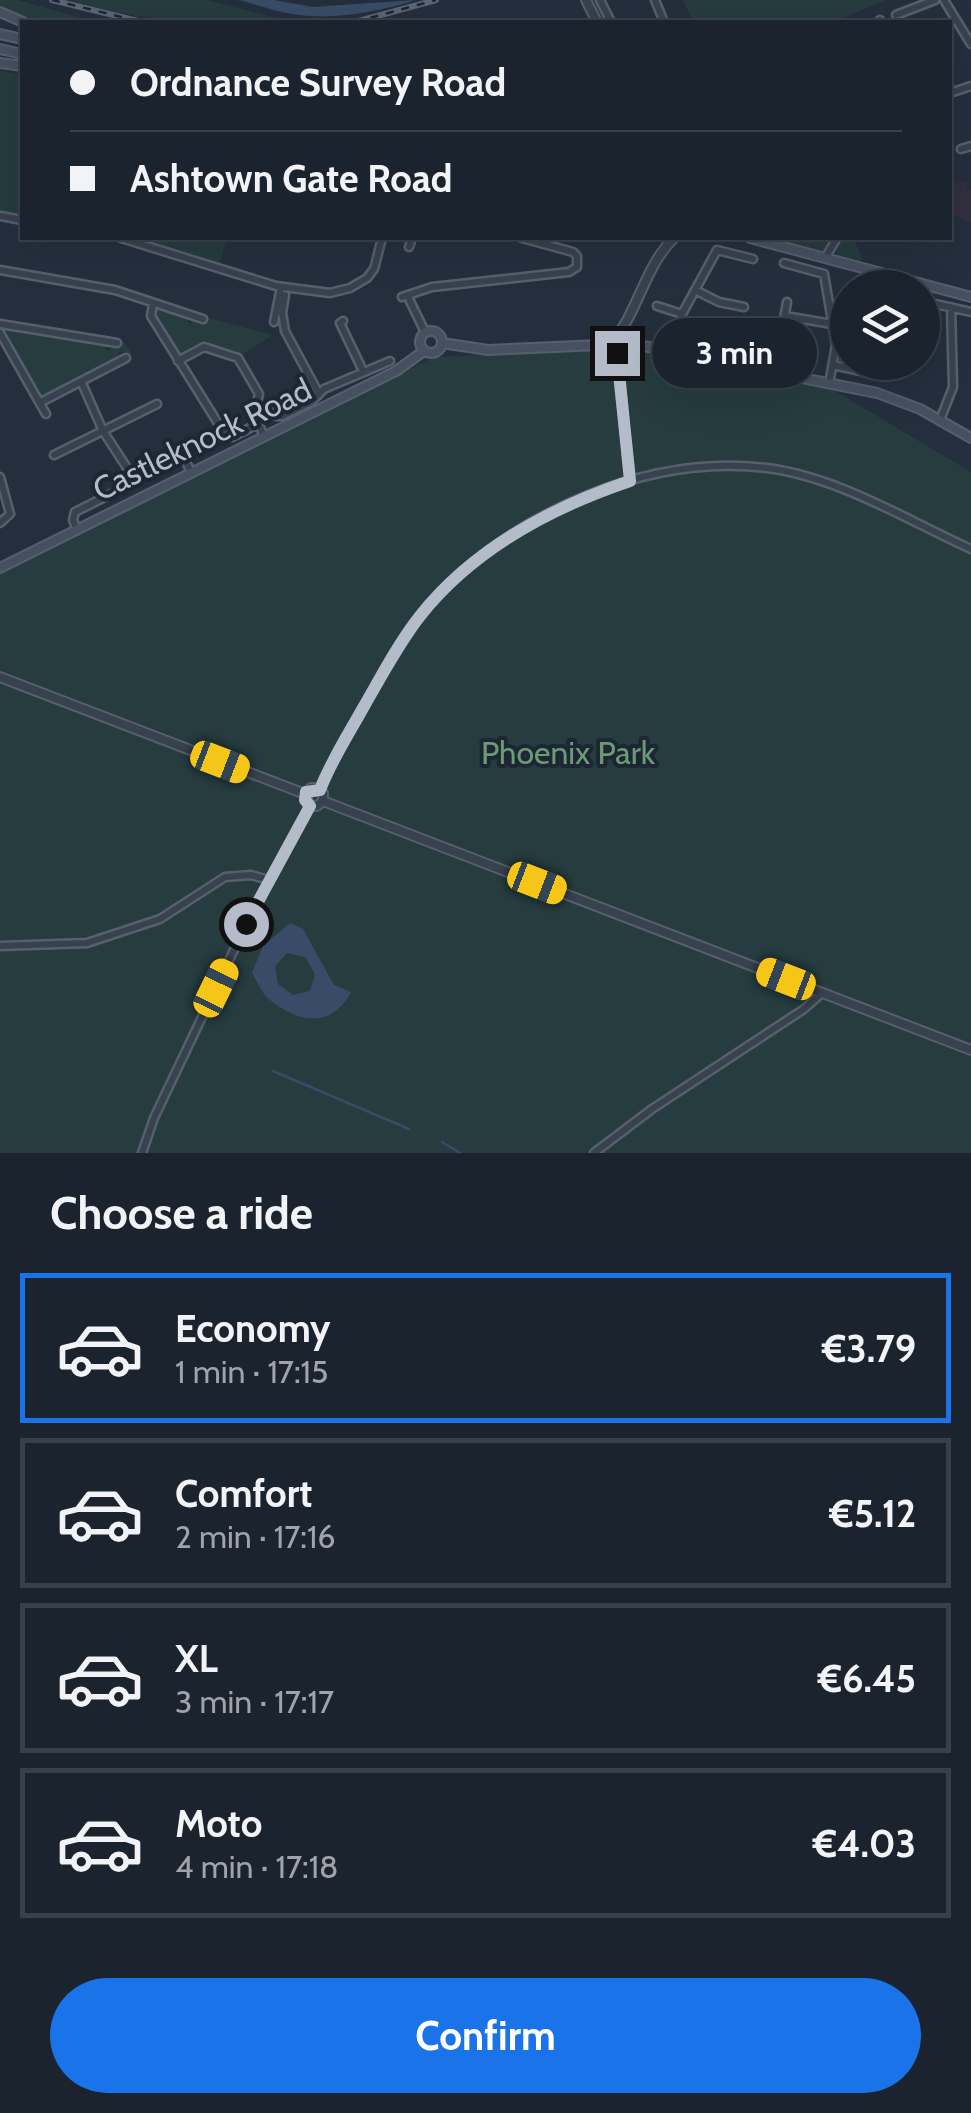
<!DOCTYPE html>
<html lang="en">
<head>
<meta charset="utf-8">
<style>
  body { margin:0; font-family:Cabin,sans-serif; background:#282f3a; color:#f1f3f6; height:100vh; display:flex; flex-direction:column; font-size:38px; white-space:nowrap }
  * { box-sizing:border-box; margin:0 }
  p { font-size:32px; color:#a0a4aa }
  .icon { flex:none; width:55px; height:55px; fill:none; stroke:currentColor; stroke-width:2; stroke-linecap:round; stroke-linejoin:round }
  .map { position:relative; height:1153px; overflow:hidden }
  .sheet { display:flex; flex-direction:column; background:#1b232e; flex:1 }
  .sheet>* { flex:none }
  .top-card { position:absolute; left:20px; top:20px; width:932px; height:220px; border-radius:0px; box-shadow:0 10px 40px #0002,0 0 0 2px #39404a; display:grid; align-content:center; height:220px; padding:0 50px; background:#1b232e }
  .controls { position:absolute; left:830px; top:270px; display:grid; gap:20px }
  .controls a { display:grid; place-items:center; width:110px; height:110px; border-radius:50%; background:#1b232e; box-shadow:0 10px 40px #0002,0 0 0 2px #39404a; font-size:50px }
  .end { position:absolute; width:45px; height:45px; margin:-22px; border:12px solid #b4bcc9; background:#111; box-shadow:0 0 0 5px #111 }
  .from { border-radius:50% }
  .bubble { position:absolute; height:70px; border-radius:35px; background:#1b232e; box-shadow:0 10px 40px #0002,0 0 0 2px #39404a; font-size:32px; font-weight:700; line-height:70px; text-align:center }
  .car { position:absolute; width:30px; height:60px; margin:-30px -15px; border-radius:12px; box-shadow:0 0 8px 2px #0007; background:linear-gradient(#f5c518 24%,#345 0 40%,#f5c518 0 76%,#345 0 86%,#f5c518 0) }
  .top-card b { display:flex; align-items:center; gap:35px; height:95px; font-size:38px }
  .top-card b+b { border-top:2px solid #39404a }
  .top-card i { width:25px; height:25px; background:#f1f3f6 }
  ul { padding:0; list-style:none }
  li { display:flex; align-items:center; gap:30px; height:150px; margin:0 20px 15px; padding:0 30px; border:5px solid #39404a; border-radius:0px }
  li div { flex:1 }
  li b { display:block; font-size:38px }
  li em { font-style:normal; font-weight:700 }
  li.current { border-color:#1a73e8 }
  li>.icon { width:90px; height:90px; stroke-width:1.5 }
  h2 { padding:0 50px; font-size:45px; line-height:120px }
  .primary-button { display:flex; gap:20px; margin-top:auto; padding:20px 50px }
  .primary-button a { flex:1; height:115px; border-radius:60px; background:#1a73e8; color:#fff; font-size:40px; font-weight:700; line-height:115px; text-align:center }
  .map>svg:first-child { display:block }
  .medical { fill:#32303f }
  .green { fill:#263c3f }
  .water { fill:#394c67; fill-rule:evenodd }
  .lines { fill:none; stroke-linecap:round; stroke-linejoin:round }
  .stream { stroke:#394c67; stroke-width:2.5 }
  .minor-casing { stroke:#565f6c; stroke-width:11 }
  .tertiary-casing { stroke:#565f6c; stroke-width:12 }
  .secondary-casing { stroke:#565f6c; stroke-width:12 }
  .minor { stroke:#38414e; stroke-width:6 }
  .tertiary { stroke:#38414e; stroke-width:8 }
  .secondary { stroke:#465061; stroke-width:8 }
  .rail-casing { stroke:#5a6575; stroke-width:6 }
  .rail { stroke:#1d2633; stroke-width:2.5; stroke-dasharray:8; stroke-linecap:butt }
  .route { stroke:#b4bcc9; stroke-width:12 }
  .labels { text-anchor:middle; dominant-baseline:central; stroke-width:8; stroke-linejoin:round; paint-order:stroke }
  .street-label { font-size:32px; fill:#b4bcc9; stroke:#1d2633 }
  .park-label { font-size:32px; fill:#6b9a76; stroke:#1d2633 }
</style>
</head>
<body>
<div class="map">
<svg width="971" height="1153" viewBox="0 0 971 1153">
  <rect width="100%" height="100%" fill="#242f3e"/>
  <path class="medical" d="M961 181 968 183 967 189 971 191V223L950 213V202L957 189 950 190V185Z"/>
  <path class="green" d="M0 0H18L96 22H34L0 6Z
    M71 0H207L293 22C219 25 141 23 71 0Z
    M683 0H885L835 22H693Z
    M0 71 22 74V218L0 214Z
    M133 238H227L220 263Z
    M790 238H857L855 241 862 258 858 262 837 255 835 249 820 251 790 244Z
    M155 307 185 315 190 326 193 319 202 320 205 317 273 335 241 355 205 344 178 357 153 315Z
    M7 328 104 345 107 351 124 342 132 354 120 351 115 360 45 397H41L2 333Z
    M625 348 830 388 971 472V1153H0V573L434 357 609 350 610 353H623Z"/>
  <path class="water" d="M239 0H274L313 7 416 0C381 11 337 20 300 15 279 13 258 5 239 0Z
    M290 923 303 929 334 985 351 992C332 1028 300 1024 270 1000 262 994 257 981 252 973L263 946ZM287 953 305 957 315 974 310 991 293 995 278 984 275 966Z"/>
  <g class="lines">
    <path class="stream" d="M273 1071 409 1129
      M442 1142 460 1153"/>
    <g class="minor-casing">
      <path id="minor" d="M600 0 611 22
        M655 0 664 22
        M944 0 971 44
        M896 15 935 0
        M878 22 880 20
        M950 93 971 86
        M961 149 971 146
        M0 216 22 220
        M121 238 276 286 330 293 350 288 367 278 374 269 382 238
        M409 247 412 238
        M825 258 837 238
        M784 263 824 274 836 345 829 384
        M0 270 115 290 203 319
        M695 290 719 302 744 307
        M285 295 282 313 285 331 319 394
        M407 295 425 332
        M402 297 432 287 569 272 577 267V256L573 252 522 238
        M922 301 971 312
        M153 303 151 316 226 436 232 437 252 427
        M657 306 682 314
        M785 316 832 324
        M343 321 340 323 363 371
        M274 322 281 287
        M0 324 117 343
        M782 331 787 302
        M0 333 46 414
        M677 336 700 347 732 353
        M614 340 631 481
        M673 352 682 314 717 250 753 259
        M178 361 204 347 238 358 259 394 254 414 264 436
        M833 365 884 376
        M81 381 103 431 131 474 135 475 184 453
        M41 402 126 358
        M258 404 276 416H282L311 402 324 389 390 361
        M940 420 953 387 951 307
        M182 454 191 472
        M54 455 157 404
        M0 477 10 514 0 523
        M77 530 73 520 75 512 111 494
        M319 789C330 764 345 740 359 716 382 674 404 630 438 595 519 511 648 454 767 468 838 477 907 520 971 549
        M0 946 87 943 160 919 225 877 251 875 269 880
        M142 1153 154 1118 251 914 310 806
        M594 1153 652 1109 804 1009 822 993"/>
    </g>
    <g class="tertiary-casing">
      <path id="tertiary" d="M586 0 597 22
        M614 340C639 309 645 266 674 238
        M0 677 305 794
        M305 794 311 788H317L323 793V801
        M305 794 310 806H317L323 801
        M323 801 971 1050"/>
    </g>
    <g class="secondary-casing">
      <path id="secondary" d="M0 12 23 22
        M0 34 22 39
        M0 49 22 54
        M0 63 22 66
        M750 238 971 297
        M420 342a11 11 0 1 1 22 0a11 11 0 1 1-22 0Z
        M442 343 488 350 600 345 614 340 877 393 920 409 971 438
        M0 568 396 371 424 351"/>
    </g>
    <use href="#minor" class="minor"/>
    <use href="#tertiary" class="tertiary"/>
    <use href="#secondary" class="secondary"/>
    <g class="rail-casing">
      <path id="rail" d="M52 0 142 22
        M355 22 436 0"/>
    </g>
    <use href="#rail" class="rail"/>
  </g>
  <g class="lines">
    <path class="route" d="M246 924 310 806 305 800 306 792 320 790C331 761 348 735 363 708 381 677 398 644 420 616 473 549 550 508 630 481L617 353"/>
  </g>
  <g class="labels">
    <g class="street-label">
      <text transform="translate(202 439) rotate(-26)">Castleknock Road</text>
    </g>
    <g class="park-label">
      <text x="568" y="752">Phoenix Park</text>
    </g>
  </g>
</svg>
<div class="controls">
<a><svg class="icon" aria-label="layers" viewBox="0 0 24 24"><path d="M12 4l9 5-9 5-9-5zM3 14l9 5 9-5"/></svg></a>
</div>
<i class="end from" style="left:246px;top:924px"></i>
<i class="end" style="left:617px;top:353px"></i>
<div class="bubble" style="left:652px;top:318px;width:165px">3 min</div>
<i class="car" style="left:220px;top:762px;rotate:111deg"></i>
<i class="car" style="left:537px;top:883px;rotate:111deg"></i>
<i class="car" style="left:786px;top:979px;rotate:291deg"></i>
<i class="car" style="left:216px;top:988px;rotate:26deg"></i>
<div class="top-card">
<b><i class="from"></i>Ordnance Survey Road</b>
<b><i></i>Ashtown Gate Road</b>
</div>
</div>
<section class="sheet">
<h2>Choose a ride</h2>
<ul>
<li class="current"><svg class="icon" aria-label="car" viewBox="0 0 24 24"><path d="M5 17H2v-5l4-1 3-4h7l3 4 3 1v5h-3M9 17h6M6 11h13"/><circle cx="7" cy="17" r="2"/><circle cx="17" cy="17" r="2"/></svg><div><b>Economy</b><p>1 min · 17:15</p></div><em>€3.79</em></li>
<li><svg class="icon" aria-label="car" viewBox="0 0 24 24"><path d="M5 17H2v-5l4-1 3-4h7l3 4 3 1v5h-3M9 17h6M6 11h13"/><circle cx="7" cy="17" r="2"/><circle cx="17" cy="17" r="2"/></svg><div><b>Comfort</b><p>2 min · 17:16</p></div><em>€5.12</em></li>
<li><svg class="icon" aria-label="car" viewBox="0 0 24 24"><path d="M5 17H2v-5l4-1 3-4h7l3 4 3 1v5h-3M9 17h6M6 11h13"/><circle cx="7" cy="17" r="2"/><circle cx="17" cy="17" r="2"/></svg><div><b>XL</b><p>3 min · 17:17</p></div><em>€6.45</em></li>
<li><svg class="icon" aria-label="car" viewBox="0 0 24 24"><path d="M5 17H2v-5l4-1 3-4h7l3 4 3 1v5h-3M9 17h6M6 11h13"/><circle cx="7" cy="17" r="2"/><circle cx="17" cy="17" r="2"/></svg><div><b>Moto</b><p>4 min · 17:18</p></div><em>€4.03</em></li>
</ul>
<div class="primary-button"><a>Confirm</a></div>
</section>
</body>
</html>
